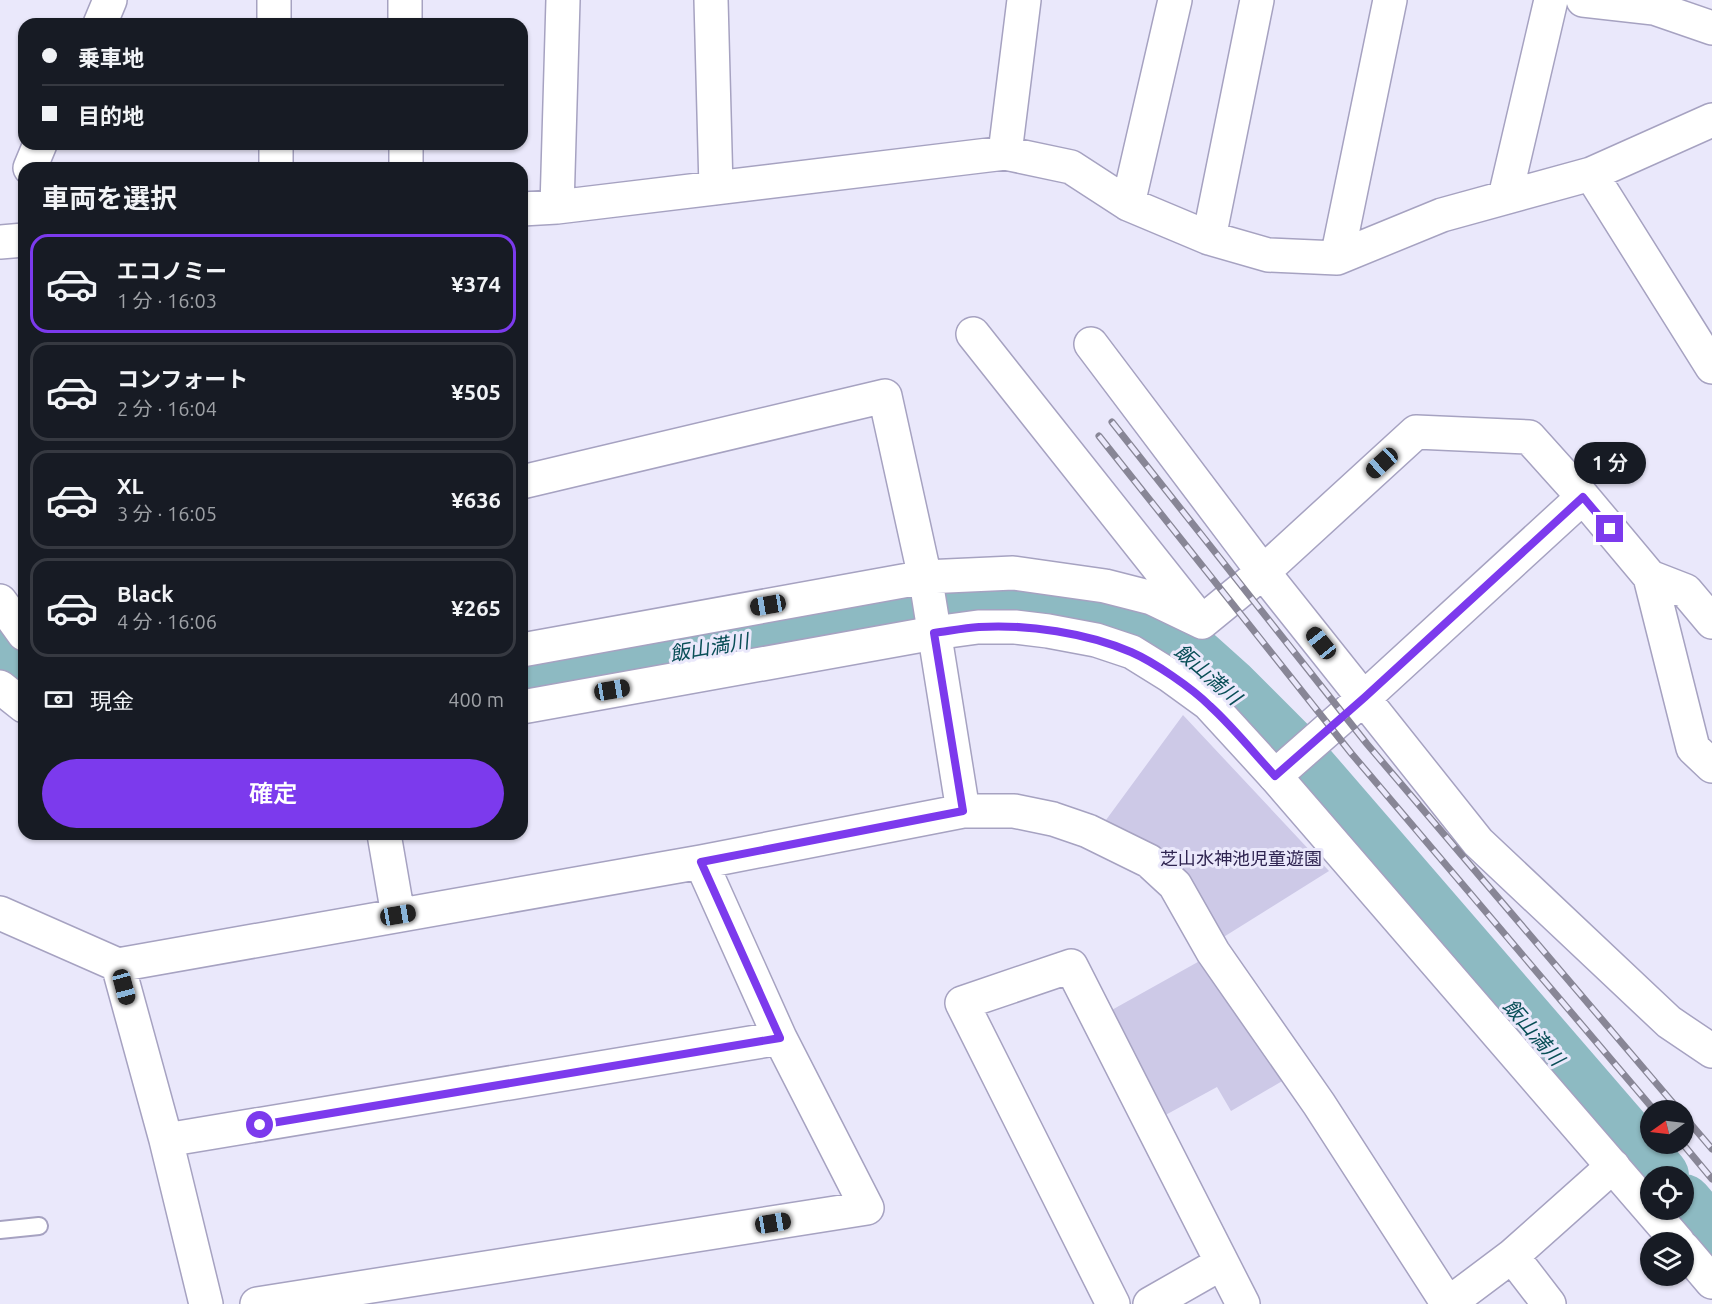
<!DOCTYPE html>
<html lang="ja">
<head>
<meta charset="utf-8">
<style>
  body { margin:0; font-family:Ubuntu,"Noto Sans JP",sans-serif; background:#20242c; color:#f1f3f6; height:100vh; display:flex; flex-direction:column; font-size:22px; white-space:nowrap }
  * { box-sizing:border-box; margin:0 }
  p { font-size:20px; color:#9ea1a6 }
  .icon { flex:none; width:33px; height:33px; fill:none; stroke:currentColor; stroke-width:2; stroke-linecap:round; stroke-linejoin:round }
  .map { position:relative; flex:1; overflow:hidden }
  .details { position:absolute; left:18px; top:162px; width:510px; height:678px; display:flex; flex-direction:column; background:#171b24; border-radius:18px; box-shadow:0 2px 4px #0004 }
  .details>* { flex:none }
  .top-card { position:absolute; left:18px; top:18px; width:510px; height:132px; border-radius:18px; box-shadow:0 2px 4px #0004; display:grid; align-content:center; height:132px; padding:0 24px; background:#171b24 }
  .needle { width:39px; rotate:256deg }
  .controls { position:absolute; left:1640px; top:1100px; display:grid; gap:12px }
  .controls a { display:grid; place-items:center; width:54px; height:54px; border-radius:50%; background:#171b24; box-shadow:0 2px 4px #0004; font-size:30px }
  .end { position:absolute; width:27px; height:27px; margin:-14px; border:8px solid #7c3aed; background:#fff; box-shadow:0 0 0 3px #fff }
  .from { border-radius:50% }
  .bubble { position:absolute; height:42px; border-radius:21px; background:#171b24; box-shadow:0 2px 4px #0004; font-size:20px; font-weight:600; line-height:42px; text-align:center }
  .car { position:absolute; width:18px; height:36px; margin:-18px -9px; border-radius:8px; box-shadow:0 0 4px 2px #0007; background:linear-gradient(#222 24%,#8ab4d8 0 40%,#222 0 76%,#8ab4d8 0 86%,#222 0) }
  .top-card b { display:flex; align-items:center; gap:21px; height:57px; font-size:22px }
  .top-card b+b { border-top:2px solid #363941 }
  .top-card i { width:15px; height:15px; background:#f1f3f6 }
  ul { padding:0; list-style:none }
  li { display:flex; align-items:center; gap:18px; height:99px; margin:0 12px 9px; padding:0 12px; border:3px solid #363941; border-radius:18px }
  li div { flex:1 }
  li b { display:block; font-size:22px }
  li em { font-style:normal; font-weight:600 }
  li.on { border-color:#7c3aed }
  li>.icon { width:54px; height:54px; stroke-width:1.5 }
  h2 { padding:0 24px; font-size:27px; line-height:72px }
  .pay { display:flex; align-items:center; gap:15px; height:66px; padding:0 24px; font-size:22px }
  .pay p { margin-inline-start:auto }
  .action { display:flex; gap:12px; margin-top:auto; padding:12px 24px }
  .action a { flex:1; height:69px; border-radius:36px; background:#7c3aed; color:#fff; font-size:24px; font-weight:600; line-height:69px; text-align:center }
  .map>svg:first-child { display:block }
  .green { fill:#cdc9e7 }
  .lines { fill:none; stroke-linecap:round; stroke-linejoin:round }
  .river { stroke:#8dbac2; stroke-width:60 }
  .lane-casing { stroke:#a6a2c1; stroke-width:20 }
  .street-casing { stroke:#a6a2c1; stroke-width:36 }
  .secondary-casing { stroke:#a6a2c1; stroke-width:36 }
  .lane { stroke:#fff; stroke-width:16 }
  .street { stroke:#fff; stroke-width:33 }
  .secondary { stroke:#fff; stroke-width:33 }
  .rail-casing { stroke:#888696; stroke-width:7 }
  .rail { stroke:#eae8fb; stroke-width:4.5; stroke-dasharray:14; stroke-linecap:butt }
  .route { stroke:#7c3aed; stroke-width:8 }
  .labels { text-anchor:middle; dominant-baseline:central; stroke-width:6; stroke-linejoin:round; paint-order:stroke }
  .park-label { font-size:18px; fill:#2e2350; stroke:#eae8fb }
  .water-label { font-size:20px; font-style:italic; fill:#094e57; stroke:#eae8fb }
</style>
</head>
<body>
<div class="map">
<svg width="1712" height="1304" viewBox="0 0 1712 1304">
  <rect width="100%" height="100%" fill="#eae8fb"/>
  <path class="green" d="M1183 715 1329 871 1222 938C1206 908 1192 870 1163 851 1145 839 1124 833 1106 820Z
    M1205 958 1284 1080 1231 1111 1217 1087 1160 1118 1110 1011Z"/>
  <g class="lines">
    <path class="river" d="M0 648 24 669
      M522 680 933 605 1016 598 1059 605 1147 629 1189 652 1228 687 1289 748 1659 1176
      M1683 1204 1712 1238"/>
    <g class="lane-casing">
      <path id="lane" d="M0 1230 39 1226"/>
    </g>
    <g class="street-casing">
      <path id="street" d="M274 0V24
        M405 0V24
        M711 0 716 188
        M1583 0 1654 8 1712 28
        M100 24 110 0
        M276 144V168
        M406 144V168
        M1005 153 1024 0
        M30 168 40 144
        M1591 174 1712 367
        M1505 197 1551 0
        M1128 204 1175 0
        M557 207 563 0
        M522 209 557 207 1005 153 1071 167 1128 204 1209 238 1268 255 1337 258 1442 215 1591 174 1712 120
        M1209 238 1257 0
        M0 242 24 240
        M1337 258 1390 0
        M973 334 1196 615
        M1091 344 1263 572 1478 842 1669 1022 1712 1051
        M522 482 885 396 927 587 963 811
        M1650 577 1693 748 1712 766
        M0 601 24 634
        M522 650 925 577 1013 573 1105 586 1152 598 1202 622 1263 572 1416 432 1529 437 1583 497
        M1275 776 1365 697 1583 497 1650 577 1686 591 1712 622
        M384 834 398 915
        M0 913 118 965 701 862 963 811H1014L1053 819 1088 831 1149 861 1175 885 1213 952 1319 1104 1448 1304 1512 1256 1613 1166
        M118 965 166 1140 206 1304
        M166 1140 780 1038
        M1512 1256 1549 1304
        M257 1304 867 1208 780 1038 701 862
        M1113 1304 962 1003 1071 966 1243 1304
        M1150 1304 1222 1263"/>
    </g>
    <g class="secondary-casing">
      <path id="secondary" d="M0 687 24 706
        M522 707 934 633 978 627H1015L1048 631 1096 640 1132 652 1169 675 1209 704 1275 776 1678 1242
        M1683 1248 1712 1282"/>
    </g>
    <use href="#lane" class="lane"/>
    <use href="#street" class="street"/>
    <use href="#secondary" class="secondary"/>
    <g class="rail-casing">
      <path id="rail" d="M1112 422 1367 744 1679 1110
        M1099 436 1351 753 1654 1110
        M1683 1115 1712 1149
        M1682 1143 1712 1179"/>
    </g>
    <use href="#rail" class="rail"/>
  </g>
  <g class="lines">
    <path class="route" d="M260 1125 780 1038 701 862 963 811 934 633C949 631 964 628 979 627 1027 624 1087 633 1131 652 1154 662 1192 688 1210 706 1233 727 1253 752 1275 776L1365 697 1583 497 1610 529"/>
  </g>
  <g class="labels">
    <g class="park-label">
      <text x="1241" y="858">芝山水神池児童遊園</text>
    </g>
    <g class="water-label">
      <text transform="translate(709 647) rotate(-10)">飯山満川</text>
      <text transform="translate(1208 674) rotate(41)">飯山満川</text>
      <text transform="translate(1534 1032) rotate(49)">飯山満川</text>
    </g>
  </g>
</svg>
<div class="controls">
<a><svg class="needle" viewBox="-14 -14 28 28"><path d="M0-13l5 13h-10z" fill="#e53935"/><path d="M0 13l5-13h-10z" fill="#9ea1a6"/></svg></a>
<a><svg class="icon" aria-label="locate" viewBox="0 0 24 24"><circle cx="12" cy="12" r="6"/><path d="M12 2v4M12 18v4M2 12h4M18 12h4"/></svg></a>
<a><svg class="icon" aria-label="layers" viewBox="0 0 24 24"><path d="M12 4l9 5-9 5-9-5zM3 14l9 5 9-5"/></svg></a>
</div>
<i class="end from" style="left:260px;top:1125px"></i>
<i class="end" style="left:1610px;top:529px"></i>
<div class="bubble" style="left:1574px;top:442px;width:72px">1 分</div>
<i class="car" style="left:1382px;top:463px;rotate:228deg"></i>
<i class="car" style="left:768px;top:605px;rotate:260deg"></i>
<i class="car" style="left:1321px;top:643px;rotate:321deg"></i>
<i class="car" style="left:612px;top:690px;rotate:80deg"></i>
<i class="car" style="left:398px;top:915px;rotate:80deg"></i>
<i class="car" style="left:124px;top:987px;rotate:165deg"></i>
<i class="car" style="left:773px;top:1223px;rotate:81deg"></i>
<div class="top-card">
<b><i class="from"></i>乗車地</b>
<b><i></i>目的地</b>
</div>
<section class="details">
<h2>車両を選択</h2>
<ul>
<li class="on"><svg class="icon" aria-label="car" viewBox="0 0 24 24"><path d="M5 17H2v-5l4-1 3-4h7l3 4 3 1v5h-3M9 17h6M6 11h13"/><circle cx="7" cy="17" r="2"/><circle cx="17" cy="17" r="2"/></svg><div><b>エコノミー</b><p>1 分 · 16:03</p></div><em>¥374</em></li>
<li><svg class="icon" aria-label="car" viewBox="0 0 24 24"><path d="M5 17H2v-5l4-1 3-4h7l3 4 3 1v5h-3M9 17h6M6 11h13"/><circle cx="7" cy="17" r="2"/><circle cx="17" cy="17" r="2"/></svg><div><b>コンフォート</b><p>2 分 · 16:04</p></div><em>¥505</em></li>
<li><svg class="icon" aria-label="car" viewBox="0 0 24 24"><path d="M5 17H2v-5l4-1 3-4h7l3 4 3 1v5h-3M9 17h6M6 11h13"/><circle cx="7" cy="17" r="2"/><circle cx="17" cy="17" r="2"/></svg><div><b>XL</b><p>3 分 · 16:05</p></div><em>¥636</em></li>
<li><svg class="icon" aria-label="car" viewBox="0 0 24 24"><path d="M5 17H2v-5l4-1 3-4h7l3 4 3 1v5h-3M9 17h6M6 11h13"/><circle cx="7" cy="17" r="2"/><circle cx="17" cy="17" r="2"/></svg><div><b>Black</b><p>4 分 · 16:06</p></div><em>¥265</em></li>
</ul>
<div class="pay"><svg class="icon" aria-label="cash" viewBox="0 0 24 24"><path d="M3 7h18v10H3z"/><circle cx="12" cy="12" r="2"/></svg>現金<p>400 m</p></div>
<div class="action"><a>確定</a></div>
</section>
</div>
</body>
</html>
